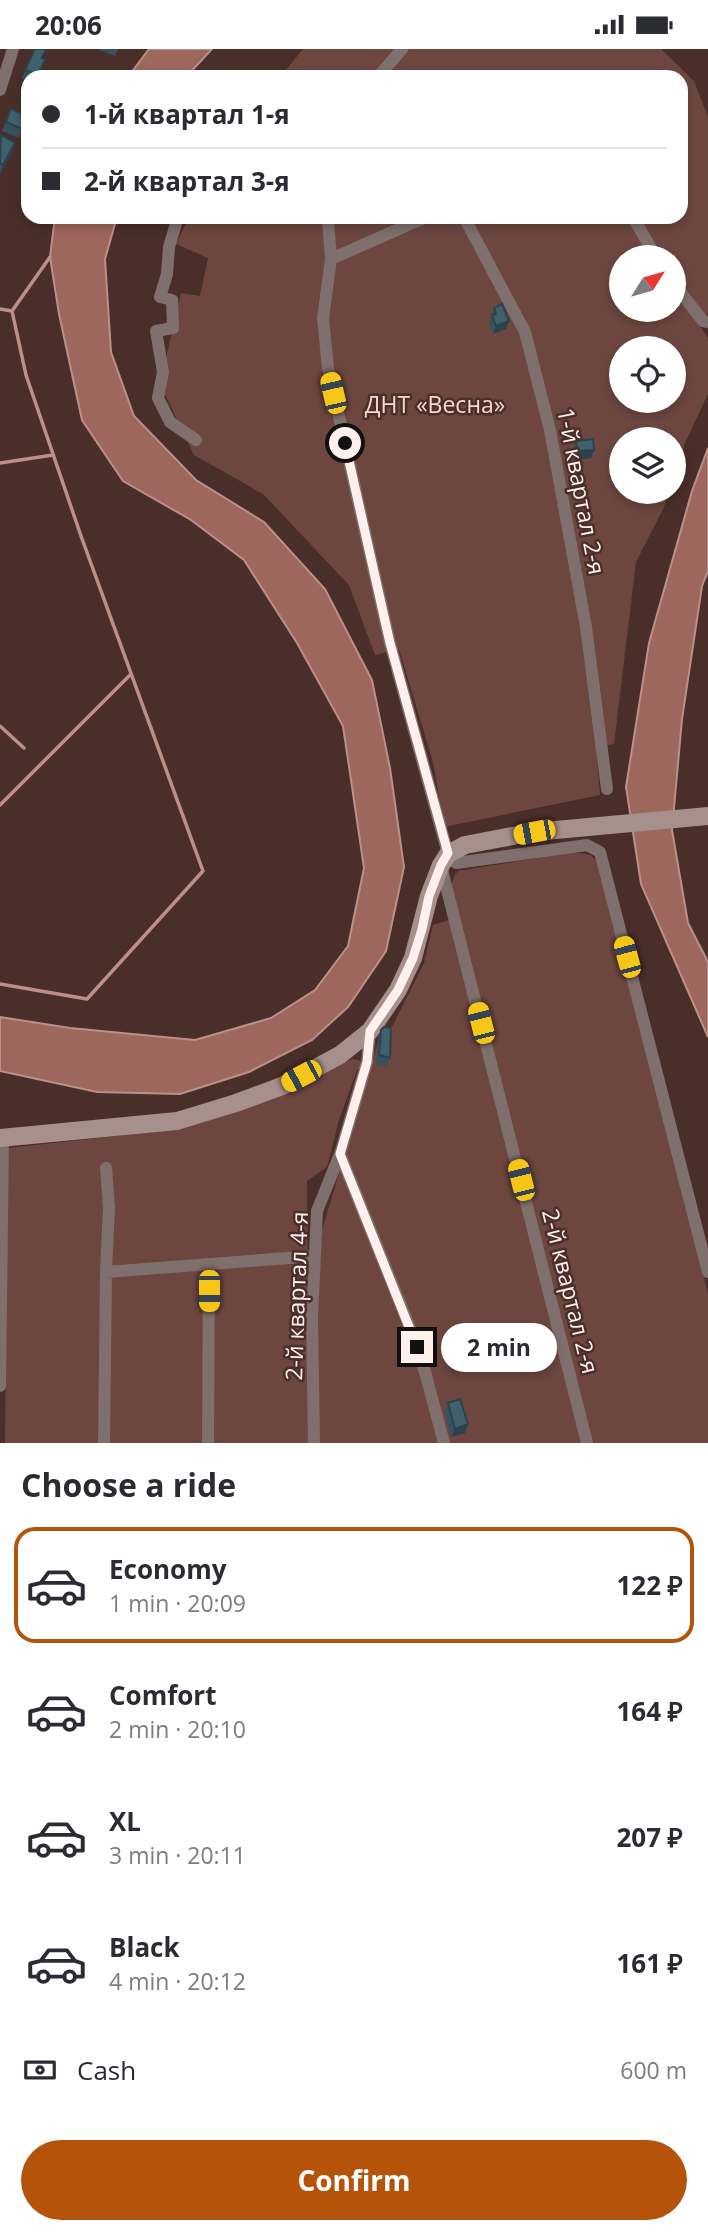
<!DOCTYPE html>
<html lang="en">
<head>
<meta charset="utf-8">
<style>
  body { margin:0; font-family:"Open Sans",sans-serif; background:#f2f2f3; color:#2b2b33; height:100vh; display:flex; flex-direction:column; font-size:26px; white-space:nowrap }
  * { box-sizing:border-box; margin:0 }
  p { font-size:23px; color:#7c7c81 }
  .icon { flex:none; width:38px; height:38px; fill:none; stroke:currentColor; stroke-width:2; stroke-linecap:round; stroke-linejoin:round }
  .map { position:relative; height:1394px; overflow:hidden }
  .sheet { display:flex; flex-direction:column; background:#fff; flex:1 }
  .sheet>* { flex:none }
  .top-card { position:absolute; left:21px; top:21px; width:667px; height:154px; border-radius:21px; box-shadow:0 4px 10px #0003; display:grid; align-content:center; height:154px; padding:0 21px; background:#fff }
  .needle { width:46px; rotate:53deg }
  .buttons { position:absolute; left:609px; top:196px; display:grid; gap:14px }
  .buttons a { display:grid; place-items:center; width:77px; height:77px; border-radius:50%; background:#fff; box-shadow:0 4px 10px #0003; font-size:35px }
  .end { position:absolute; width:32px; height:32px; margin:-16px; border:9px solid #ffefed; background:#111; box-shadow:0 0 0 4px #111 }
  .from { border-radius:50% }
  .bubble { position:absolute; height:49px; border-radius:24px; background:#fff; box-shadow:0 4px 10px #0003; font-size:23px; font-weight:700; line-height:49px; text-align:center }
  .car { position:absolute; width:21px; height:42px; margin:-21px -10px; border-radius:9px; box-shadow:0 0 5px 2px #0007; background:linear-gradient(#f5c518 24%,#345 0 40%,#f5c518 0 76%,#345 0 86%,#f5c518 0) }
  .top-card b { display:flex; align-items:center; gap:24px; height:66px; font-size:26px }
  .top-card b+b { border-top:2px solid #e1e1e2 }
  .top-card i { width:18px; height:18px; background:#2b2b33 }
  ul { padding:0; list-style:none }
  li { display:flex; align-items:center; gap:21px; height:116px; margin:0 14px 10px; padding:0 7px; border:4px solid transparent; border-radius:21px }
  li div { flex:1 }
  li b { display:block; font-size:26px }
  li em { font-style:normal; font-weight:700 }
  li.active { border-color:#b45309 }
  li>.icon { width:63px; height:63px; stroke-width:1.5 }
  h2 { padding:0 21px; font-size:32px; line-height:84px }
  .pay { display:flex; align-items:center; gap:18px; height:77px; padding:0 21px; font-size:26px }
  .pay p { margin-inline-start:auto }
  .button { display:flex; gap:14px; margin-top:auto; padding:14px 21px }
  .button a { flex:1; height:80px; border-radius:42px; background:#b45309; color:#fff; font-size:28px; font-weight:700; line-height:80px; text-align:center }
  .status { display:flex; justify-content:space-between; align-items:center; height:49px; padding:0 35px; background:#fff; direction:ltr }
  .status svg { height:19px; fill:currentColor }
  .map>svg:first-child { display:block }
  .green { fill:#6d4640; fill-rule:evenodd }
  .water { fill:#9e675e; stroke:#bb9089; stroke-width:2 }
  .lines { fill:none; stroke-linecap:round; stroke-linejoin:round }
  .stream { stroke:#bb9089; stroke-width:3.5 }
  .street { stroke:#7f706d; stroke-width:12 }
  .secondary { stroke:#a78f8b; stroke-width:18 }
  .wall { fill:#36535d }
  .shaded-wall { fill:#2c434c }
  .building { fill:#3f606c; stroke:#2c434c; stroke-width:2 }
  .route { stroke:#ffefed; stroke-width:9 }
  .labels { text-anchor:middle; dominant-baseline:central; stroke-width:5; stroke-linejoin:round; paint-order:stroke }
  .park-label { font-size:23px; fill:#fad6d0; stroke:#4a2e29 }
  .street-label { font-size:23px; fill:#ffefed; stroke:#4a2e29 }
</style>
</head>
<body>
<div class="status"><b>20:06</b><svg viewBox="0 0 49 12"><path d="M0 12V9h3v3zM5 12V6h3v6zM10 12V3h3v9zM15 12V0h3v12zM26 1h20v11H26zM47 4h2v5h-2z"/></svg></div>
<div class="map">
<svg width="708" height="1394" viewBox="0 0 708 1394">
  <rect width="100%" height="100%" fill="#4a2e29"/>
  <path class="green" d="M303 0H661L694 32 708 68V265L695 270 708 289V345L685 394 674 428V390H621V443H669L664 458 636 513 614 695 596 698 600 746 444 778 433 713 399 600 375 606 349 536 263 445 194 406 160 335 181 244 200 247 208 209 176 195 189 168H681V28H280ZM621 208H674V261H621ZM621 299H674V352H621Z
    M574 803 590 806 596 811 708 1244V1394H319L316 1269 322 1181 379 990 393 976 424 914 433 876 458 868C453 853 446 836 458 822Z
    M352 1010 367 1013 357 1021 339 1071 327 1118 307 1132 309 1394H5L8 1099 180 1080 278 1045Z"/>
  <path class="water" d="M149 0H212L186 28H128Z
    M55 168H117L105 210 111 303 134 367 196 431 264 473 325 540 372 631 390 719 404 818 386 902 348 958 312 991 249 1023 180 1045 97 1043 0 1022V968L70 979 195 991 271 969 315 941 348 897 364 819 343 677 297 594 244 511 191 471 123 432 82 371 59 265 50 208Z
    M708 399V522L702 537 682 670 672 781 688 874 708 913V988L641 835 626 738 649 594 692 442Z"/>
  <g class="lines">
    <path class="stream" d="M0 260 12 262
      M0 414 53 406
      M0 677 24 699
      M0 756 131 625
      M0 935 87 950 203 822 81 487 26 326 12 262 50 208"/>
    <path class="street" d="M378 28 402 0
      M0 41 13 0
      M178 168 169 198 167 225 160 248 172 251 173 279 156 282 163 323 158 349 170 373 196 391
      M326 168 328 172 331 210 323 269 328 319 390 594 448 805 456 814 587 796 600 803 708 1223
      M464 168 525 283 550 381 586 578 607 740
      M633 168 656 208
      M331 210 426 168
      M674 235 703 272 708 273
      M441 817 587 1394
      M370 982 367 1013 340 1105 408 1274 425 1323 444 1394
      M106 1223 314 1207
      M0 1337 3 1088
      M104 1394 106 1223 109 1159 106 1119
      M208 1394 209 1216
      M314 1394 312 1268 317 1162 340 1105"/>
    <path class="secondary" d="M0 1089 177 1072 236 1054 282 1037 340 1006 370 982 398 941 413 909 429 847 441 816 448 805 465 796 534 783 708 767"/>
  </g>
  <path class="wall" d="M35 0H47L42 9 45 10 38 28H28V32L22 29Z
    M98 0H118L115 7Z
    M11 60 27 67 19 89 2 82Z
    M0 88 12 103 0 125Z
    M494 259 509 272 506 280 493 285 489 275Z
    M576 392 594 401 591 409 574 411 573 401Z
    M381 981 390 1009 387 1017 376 1015 378 990Z
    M448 1354 465 1384 451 1388 445 1363Z"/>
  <path class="shaded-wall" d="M15 94 12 103 0 125 3 116Z
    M509 272 506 280 493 285 496 277Z
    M594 401 591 409 574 411 577 402Z
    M468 1375 465 1384 451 1388 455 1380Z"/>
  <path class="building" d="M35 0H46L42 9 45 10 38 27 25 21Z
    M11 60 27 67 22 80 6 73Z
    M1 86 15 94 3 116 0 114Z
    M502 255 509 272 496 277 492 266 496 265 494 259Z
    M593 390 594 401 577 402 576 392Z
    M384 978 391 979 390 1009 379 1006 381 981Z
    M460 1350 468 1375 455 1380 448 1354Z"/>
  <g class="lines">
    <path class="route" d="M345 394 390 594 448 804 441 816 429 847 422 880 413 909 398 941 370 982 367 1013 340 1105 417 1298"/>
  </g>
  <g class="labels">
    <g class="park-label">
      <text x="435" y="355">ДНТ «Весна»</text>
    </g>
    <g class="street-label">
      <text transform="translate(582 442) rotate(79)">1-й квартал 2-я</text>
      <text transform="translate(571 1242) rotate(76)">2-й квартал 2-я</text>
      <text transform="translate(296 1247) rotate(-88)">2-й квартал 4-я</text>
    </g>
  </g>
</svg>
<div class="buttons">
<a><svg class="needle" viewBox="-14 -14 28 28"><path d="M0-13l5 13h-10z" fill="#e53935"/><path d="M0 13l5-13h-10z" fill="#7c7c81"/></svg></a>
<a><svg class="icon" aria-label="locate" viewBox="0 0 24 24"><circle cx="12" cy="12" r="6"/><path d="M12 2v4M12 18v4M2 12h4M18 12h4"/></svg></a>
<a><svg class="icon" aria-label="layers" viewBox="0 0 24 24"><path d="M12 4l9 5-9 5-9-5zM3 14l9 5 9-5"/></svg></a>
</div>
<i class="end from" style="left:345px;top:394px"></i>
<i class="end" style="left:417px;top:1298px"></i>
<div class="bubble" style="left:441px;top:1274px;width:116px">2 min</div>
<i class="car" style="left:333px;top:344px;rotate:347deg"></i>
<i class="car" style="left:534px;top:783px;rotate:259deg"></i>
<i class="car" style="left:627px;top:908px;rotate:345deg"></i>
<i class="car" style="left:481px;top:974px;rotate:346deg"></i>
<i class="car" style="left:301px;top:1027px;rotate:242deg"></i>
<i class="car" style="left:521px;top:1131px;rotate:346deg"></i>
<i class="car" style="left:209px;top:1242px;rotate:180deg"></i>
<div class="top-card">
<b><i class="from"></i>1-й квартал 1-я</b>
<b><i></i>2-й квартал 3-я</b>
</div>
</div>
<section class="sheet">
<h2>Choose a ride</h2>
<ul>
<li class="active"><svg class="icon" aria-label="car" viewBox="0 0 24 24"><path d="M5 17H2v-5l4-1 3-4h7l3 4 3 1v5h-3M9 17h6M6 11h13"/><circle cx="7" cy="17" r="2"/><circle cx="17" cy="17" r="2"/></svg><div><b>Economy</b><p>1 min · 20:09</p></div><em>122 ₽</em></li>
<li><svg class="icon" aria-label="car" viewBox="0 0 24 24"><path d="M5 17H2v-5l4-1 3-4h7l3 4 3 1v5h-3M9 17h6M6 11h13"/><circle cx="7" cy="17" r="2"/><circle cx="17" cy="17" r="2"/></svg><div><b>Comfort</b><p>2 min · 20:10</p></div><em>164 ₽</em></li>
<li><svg class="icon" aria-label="car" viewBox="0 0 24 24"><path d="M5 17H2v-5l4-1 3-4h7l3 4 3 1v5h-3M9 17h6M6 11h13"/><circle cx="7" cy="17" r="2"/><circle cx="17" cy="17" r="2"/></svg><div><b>XL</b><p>3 min · 20:11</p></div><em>207 ₽</em></li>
<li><svg class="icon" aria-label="car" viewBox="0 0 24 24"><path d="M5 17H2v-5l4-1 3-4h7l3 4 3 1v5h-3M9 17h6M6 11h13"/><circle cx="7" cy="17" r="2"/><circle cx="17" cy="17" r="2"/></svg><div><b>Black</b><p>4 min · 20:12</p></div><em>161 ₽</em></li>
</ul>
<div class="pay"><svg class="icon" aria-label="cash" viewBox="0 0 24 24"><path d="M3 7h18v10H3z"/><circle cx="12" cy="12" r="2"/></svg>Cash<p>600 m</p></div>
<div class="button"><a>Confirm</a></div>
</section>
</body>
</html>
